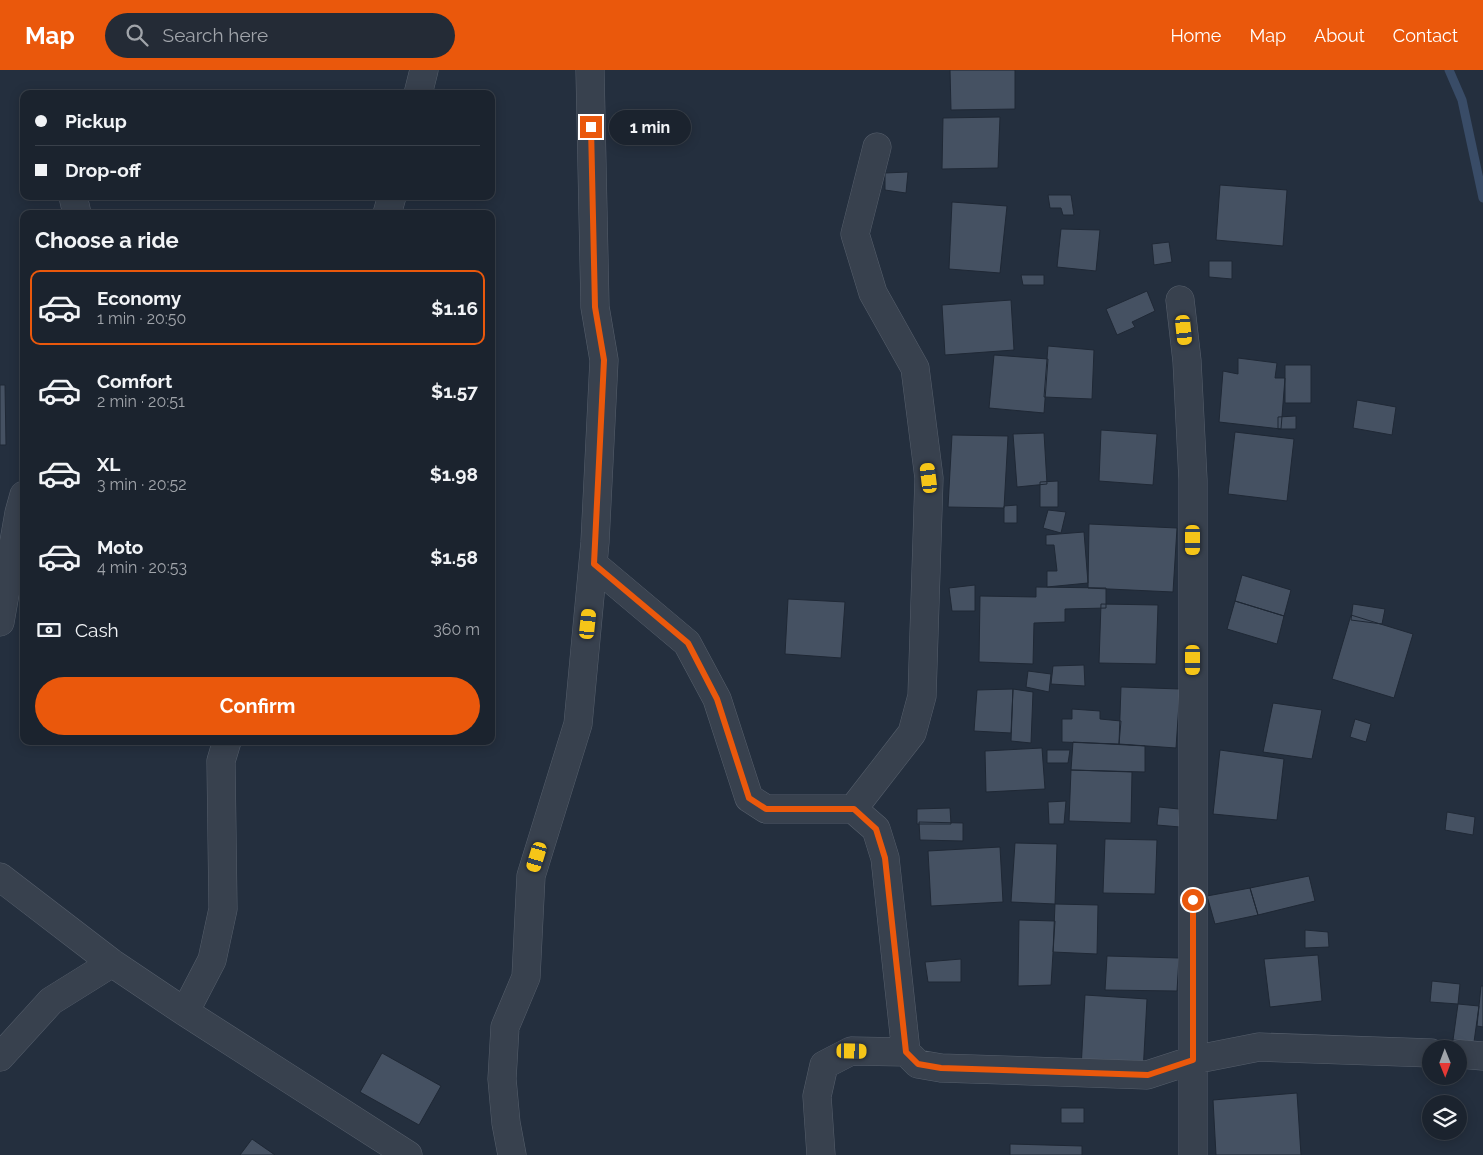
<!DOCTYPE html>
<html lang="en">
<head>
<meta charset="utf-8">
<style>
  body { margin:0; font-family:Raleway,sans-serif; background:#242b36; color:#f1f3f6; height:100vh; display:flex; flex-direction:column; font-size:19px; white-space:nowrap }
  * { box-sizing:border-box; margin:0 }
  p { font-size:16px; color:#a0a4aa }
  .icon { flex:none; width:28px; height:28px; fill:none; stroke:currentColor; stroke-width:2; stroke-linecap:round; stroke-linejoin:round }
  .map { position:relative; flex:1; overflow:hidden }
  .sheet { position:absolute; left:20px; top:140px; width:475px; height:535px; display:flex; flex-direction:column; background:#1b232e; border-radius:10px; box-shadow:0 2px 12px #0003,0 0 0 1px #39404a }
  .sheet>* { flex:none }
  .banner { position:absolute; left:20px; top:20px; width:475px; height:110px; border-radius:10px; box-shadow:0 2px 12px #0003,0 0 0 1px #39404a; display:grid; align-content:center; height:110px; padding:0 15px; background:#1b232e }
  .needle { width:32px; rotate:179deg }
  .fabs { position:absolute; left:1422px; top:970px; display:grid; gap:10px }
  .fabs a { display:grid; place-items:center; width:45px; height:45px; border-radius:50%; background:#1b232e; box-shadow:0 2px 12px #0003,0 0 0 1px #39404a; font-size:25px }
  .end { position:absolute; width:22px; height:22px; margin:-11px; border:6px solid #ea580c; background:#fff; box-shadow:0 0 0 2px #fff }
  .from { border-radius:50% }
  .bubble { position:absolute; height:35px; border-radius:18px; background:#1b232e; box-shadow:0 2px 12px #0003,0 0 0 1px #39404a; font-size:16px; font-weight:700; line-height:35px; text-align:center }
  .car { position:absolute; width:15px; height:30px; margin:-15px -8px; border-radius:6px; box-shadow:0 0 4px 1px #0007; background:linear-gradient(#f5c518 24%,#345 0 40%,#f5c518 0 76%,#345 0 86%,#f5c518 0) }
  .banner b { display:flex; align-items:center; gap:18px; height:48px; font-size:19px }
  .banner b+b { border-top:1px solid #39404a }
  .banner i { width:12px; height:12px; background:#f1f3f6 }
  ul { padding:0; list-style:none }
  li { display:flex; align-items:center; gap:15px; height:75px; margin:0 10px 8px; padding:0 5px; border:2px solid transparent; border-radius:10px }
  li div { flex:1 }
  li b { display:block; font-size:19px }
  li em { font-style:normal; font-weight:700 }
  li.current { border-color:#ea580c }
  li>.icon { width:45px; height:45px; stroke-width:1.5 }
  h2 { padding:0 15px; font-size:22px; line-height:60px }
  .pay { display:flex; align-items:center; gap:12px; height:55px; padding:0 15px; font-size:19px }
  .pay p { margin-inline-start:auto }
  .primary-button { display:flex; gap:10px; margin-top:auto; padding:10px 15px }
  .primary-button a { flex:1; height:58px; border-radius:30px; background:#ea580c; color:#fff; font-size:20px; font-weight:700; line-height:58px; text-align:center }
  header { display:flex; align-items:center; gap:30px; box-sizing:border-box; height:70px; padding:0 25px; background:#ea580c; color:#fff }
  header strong { font-size:24px }
  nav { display:flex; gap:28px; margin-inline-start:auto; font-size:18px }
  .search { width:350px; height:45px; background:#242b36; display:flex; align-items:center; gap:12px; box-sizing:border-box; padding:0 18px; border-radius:28px; color:#a0a4aa; font-size:19px }
  .map>svg:first-child { display:block }
  .lines { fill:none; stroke-linecap:round; stroke-linejoin:round }
  .stream { stroke:#394c67; stroke-width:9 }
  .building { fill:#455162; stroke:#1f2835 }
  .minor-casing { stroke:#565f6c; stroke-width:29 }
  .minor { stroke:#38414e; stroke-width:28 }
  .route { stroke:#ea580c; stroke-width:6 }
</style>
</head>
<body>
<header>
<strong>Map</strong>
<div class="search"><svg class="icon" aria-label="search" viewBox="0 0 24 24"><circle cx="10" cy="10" r="6"/><path d="M15 15l6 6"/></svg>Search here</div>
<nav><a>Home</a><a>Map</a><a>About</a><a>Contact</a></nav>
</header>
<div class="map">
<svg width="1483" height="1085" viewBox="0 0 1483 1085">
  <rect width="100%" height="100%" fill="#242f3e"/>
  <g class="lines">
    <path class="stream" d="M1449 0 1462 30 1483 128"/>
  </g>
  <path class="building" d="M950 0H1015V39L951 40Z
    M1000 47 998 98 942 99 943 48Z
    M908 102 906 123 885 120V103Z
    M1220 115 1287 120 1283 176 1216 170Z
    M1048 125H1071L1074 145H1063L1061 138H1050Z
    M952 132 1007 136 1000 203 949 199Z
    M1061 159 1100 160 1096 201 1057 197Z
    M1169 172 1172 192 1154 195 1152 174Z
    M1209 191H1232V209L1209 207Z
    M1021 205H1044V215H1023Z
    M1147 221 1155 241 1132 252 1135 257 1117 265 1106 239Z
    M1011 230 1014 280 945 285 942 235Z
    M1048 276 1094 280 1092 329 1044 327Z
    M994 285 1048 289 1044 343 989 338Z
    M1238 288 1277 293 1275 308H1285L1281 359 1219 352 1223 301 1238 304Z
    M1285 295H1311V333H1285Z
    M0 315H5L6 375H0Z
    M1357 330 1396 337 1392 365 1353 358Z
    M1296 346V359H1278V347Z
    M1101 360 1157 364 1153 415 1099 411Z
    M1235 362 1294 369 1287 431 1228 424Z
    M1044 363 1047 414 1017 417 1013 364Z
    M952 365 1008 366 1004 438 948 437Z
    M1058 411V437H1040V412Z
    M1017 435V453H1004V436Z
    M1048 440 1066 442 1061 463 1043 458Z
    M1089 454 1177 458 1173 522 1088 518Z
    M1084 462 1088 513 1047 517V501H1057L1054 475H1046V465Z
    M1242 505 1291 520 1284 546 1235 531Z
    M975 515V541H952L949 518Z
    M1036 517 1106 518V538L1065 539V552L1034 553 1033 594 979 592 980 526 1036 527Z
    M788 529 845 532 841 588 785 584Z
    M1235 531 1284 546 1277 574 1227 559Z
    M1101 534 1158 535 1156 594 1099 593Z
    M1353 534 1385 539 1382 554 1351 550Z
    M1351 545 1413 564 1394 628 1332 609Z
    M1084 595 1085 616 1051 614 1053 596Z
    M1028 601 1051 604 1049 622 1026 617Z
    M1121 617 1180 619 1176 678 1119 674Z
    M1013 619 1011 663 974 661 977 620Z
    M1013 619 1033 622 1031 673 1011 671Z
    M1273 633 1322 640 1312 689 1263 682Z
    M1072 639 1100 641V649L1121 651 1119 674 1062 672V649H1072Z
    M1355 649 1371 654 1366 672 1350 667Z
    M1073 672 1145 676V702L1071 700Z
    M1042 678 1045 719 986 722 985 681Z
    M1047 680H1070L1068 693H1047Z
    M1220 680 1284 689 1277 750 1213 744Z
    M1071 700 1132 702 1131 753 1069 751Z
    M1066 731 1064 754H1049L1048 732Z
    M1159 737 1179 739 1180 757 1157 755Z
    M950 738 951 754H917V739Z
    M1447 742 1475 747 1473 765 1445 760Z
    M919 752 963 753V771L920 770Z
    M1105 769 1157 770 1155 824 1103 823Z
    M1015 773 1057 774 1055 834 1011 832Z
    M1000 777 1003 832 931 836 928 781Z
    M1309 806 1315 831 1258 845 1250 818Z
    M1250 818 1258 845 1215 854 1207 826Z
    M1055 834 1098 835 1097 884 1053 882Z
    M1019 850 1055 851 1051 915 1018 916Z
    M1305 860 1328 862 1329 877 1305 878Z
    M1318 885 1322 931 1270 937 1264 889Z
    M1107 886 1179 888 1177 921 1105 920Z
    M961 889V912H928L925 892Z
    M1432 911 1460 914 1458 934 1430 932Z
    M1481 916H1483V957L1477 956Z
    M1085 925 1147 929 1143 1003 1081 999Z
    M1458 934 1479 936 1474 972 1453 970Z
    M382 983 441 1016 419 1055 360 1022Z
    M1297 1023 1301 1085H1216L1213 1030Z
    M1061 1038H1084V1053H1061Z
    M252 1069 275 1085H240Z
    M1010 1074 1082 1076V1085H1010Z"/>
  <g class="lines">
    <g class="minor-casing">
      <path id="minor" d="M418 24 424 0
        M73 126 77 144
        M387 144 392 126
        M1180 230 1187 291 1193 410V1085
        M593 494 687 573 717 629 749 728 766 739H853L876 759 885 788 906 982 918 994 941 998 1147 1005 1193 990 1259 977 1431 983
        M0 552 19 443 24 425
        M853 739 912 663 922 626 929 408 915 298 873 223 855 164 877 77
        M0 807 112 893 185 942 408 1085
        M185 942 212 890 223 839 221 691 227 671
        M1459 984 1483 986
        M0 987 51 931 112 893
        M512 1085 506 1053 502 1009 505 957 526 907 531 806 578 654 595 472 604 290 595 237 590 0
        M821 1085 817 1026 824 995 851 981 906 982"/>
    </g>
    <use href="#minor" class="minor"/>
  </g>
  <g class="lines">
    <path class="route" d="M591 57 595 237 604 290 594 494 688 573 717 629 749 728 766 739H854L876 759 885 788 906 982 918 994 941 998 1148 1005 1193 990V830"/>
  </g>
</svg>
<div class="fabs">
<a><svg class="needle" viewBox="-14 -14 28 28"><path d="M0-13l5 13h-10z" fill="#e53935"/><path d="M0 13l5-13h-10z" fill="#a0a4aa"/></svg></a>
<a><svg class="icon" aria-label="layers" viewBox="0 0 24 24"><path d="M12 4l9 5-9 5-9-5zM3 14l9 5 9-5"/></svg></a>
</div>
<i class="end from" style="left:1193px;top:830px"></i>
<i class="end" style="left:591px;top:57px"></i>
<div class="bubble" style="left:609px;top:40px;width:82px">1 min</div>
<i class="car" style="left:1184px;top:260px;rotate:174deg"></i>
<i class="car" style="left:929px;top:408px;rotate:353deg"></i>
<i class="car" style="left:1193px;top:470px;rotate:180deg"></i>
<i class="car" style="left:588px;top:554px;rotate:6deg"></i>
<i class="car" style="left:1193px;top:590px;rotate:180deg"></i>
<i class="car" style="left:537px;top:787px;rotate:197deg"></i>
<i class="car" style="left:852px;top:981px;rotate:91deg"></i>
<div class="banner">
<b><i class="from"></i>Pickup</b>
<b><i></i>Drop-off</b>
</div>
<section class="sheet">
<h2>Choose a ride</h2>
<ul>
<li class="current"><svg class="icon" aria-label="car" viewBox="0 0 24 24"><path d="M5 17H2v-5l4-1 3-4h7l3 4 3 1v5h-3M9 17h6M6 11h13"/><circle cx="7" cy="17" r="2"/><circle cx="17" cy="17" r="2"/></svg><div><b>Economy</b><p>1 min · 20:50</p></div><em>$1.16</em></li>
<li><svg class="icon" aria-label="car" viewBox="0 0 24 24"><path d="M5 17H2v-5l4-1 3-4h7l3 4 3 1v5h-3M9 17h6M6 11h13"/><circle cx="7" cy="17" r="2"/><circle cx="17" cy="17" r="2"/></svg><div><b>Comfort</b><p>2 min · 20:51</p></div><em>$1.57</em></li>
<li><svg class="icon" aria-label="car" viewBox="0 0 24 24"><path d="M5 17H2v-5l4-1 3-4h7l3 4 3 1v5h-3M9 17h6M6 11h13"/><circle cx="7" cy="17" r="2"/><circle cx="17" cy="17" r="2"/></svg><div><b>XL</b><p>3 min · 20:52</p></div><em>$1.98</em></li>
<li><svg class="icon" aria-label="car" viewBox="0 0 24 24"><path d="M5 17H2v-5l4-1 3-4h7l3 4 3 1v5h-3M9 17h6M6 11h13"/><circle cx="7" cy="17" r="2"/><circle cx="17" cy="17" r="2"/></svg><div><b>Moto</b><p>4 min · 20:53</p></div><em>$1.58</em></li>
</ul>
<div class="pay"><svg class="icon" aria-label="cash" viewBox="0 0 24 24"><path d="M3 7h18v10H3z"/><circle cx="12" cy="12" r="2"/></svg>Cash<p>360 m</p></div>
<div class="primary-button"><a>Confirm</a></div>
</section>
</div>
</body>
</html>
